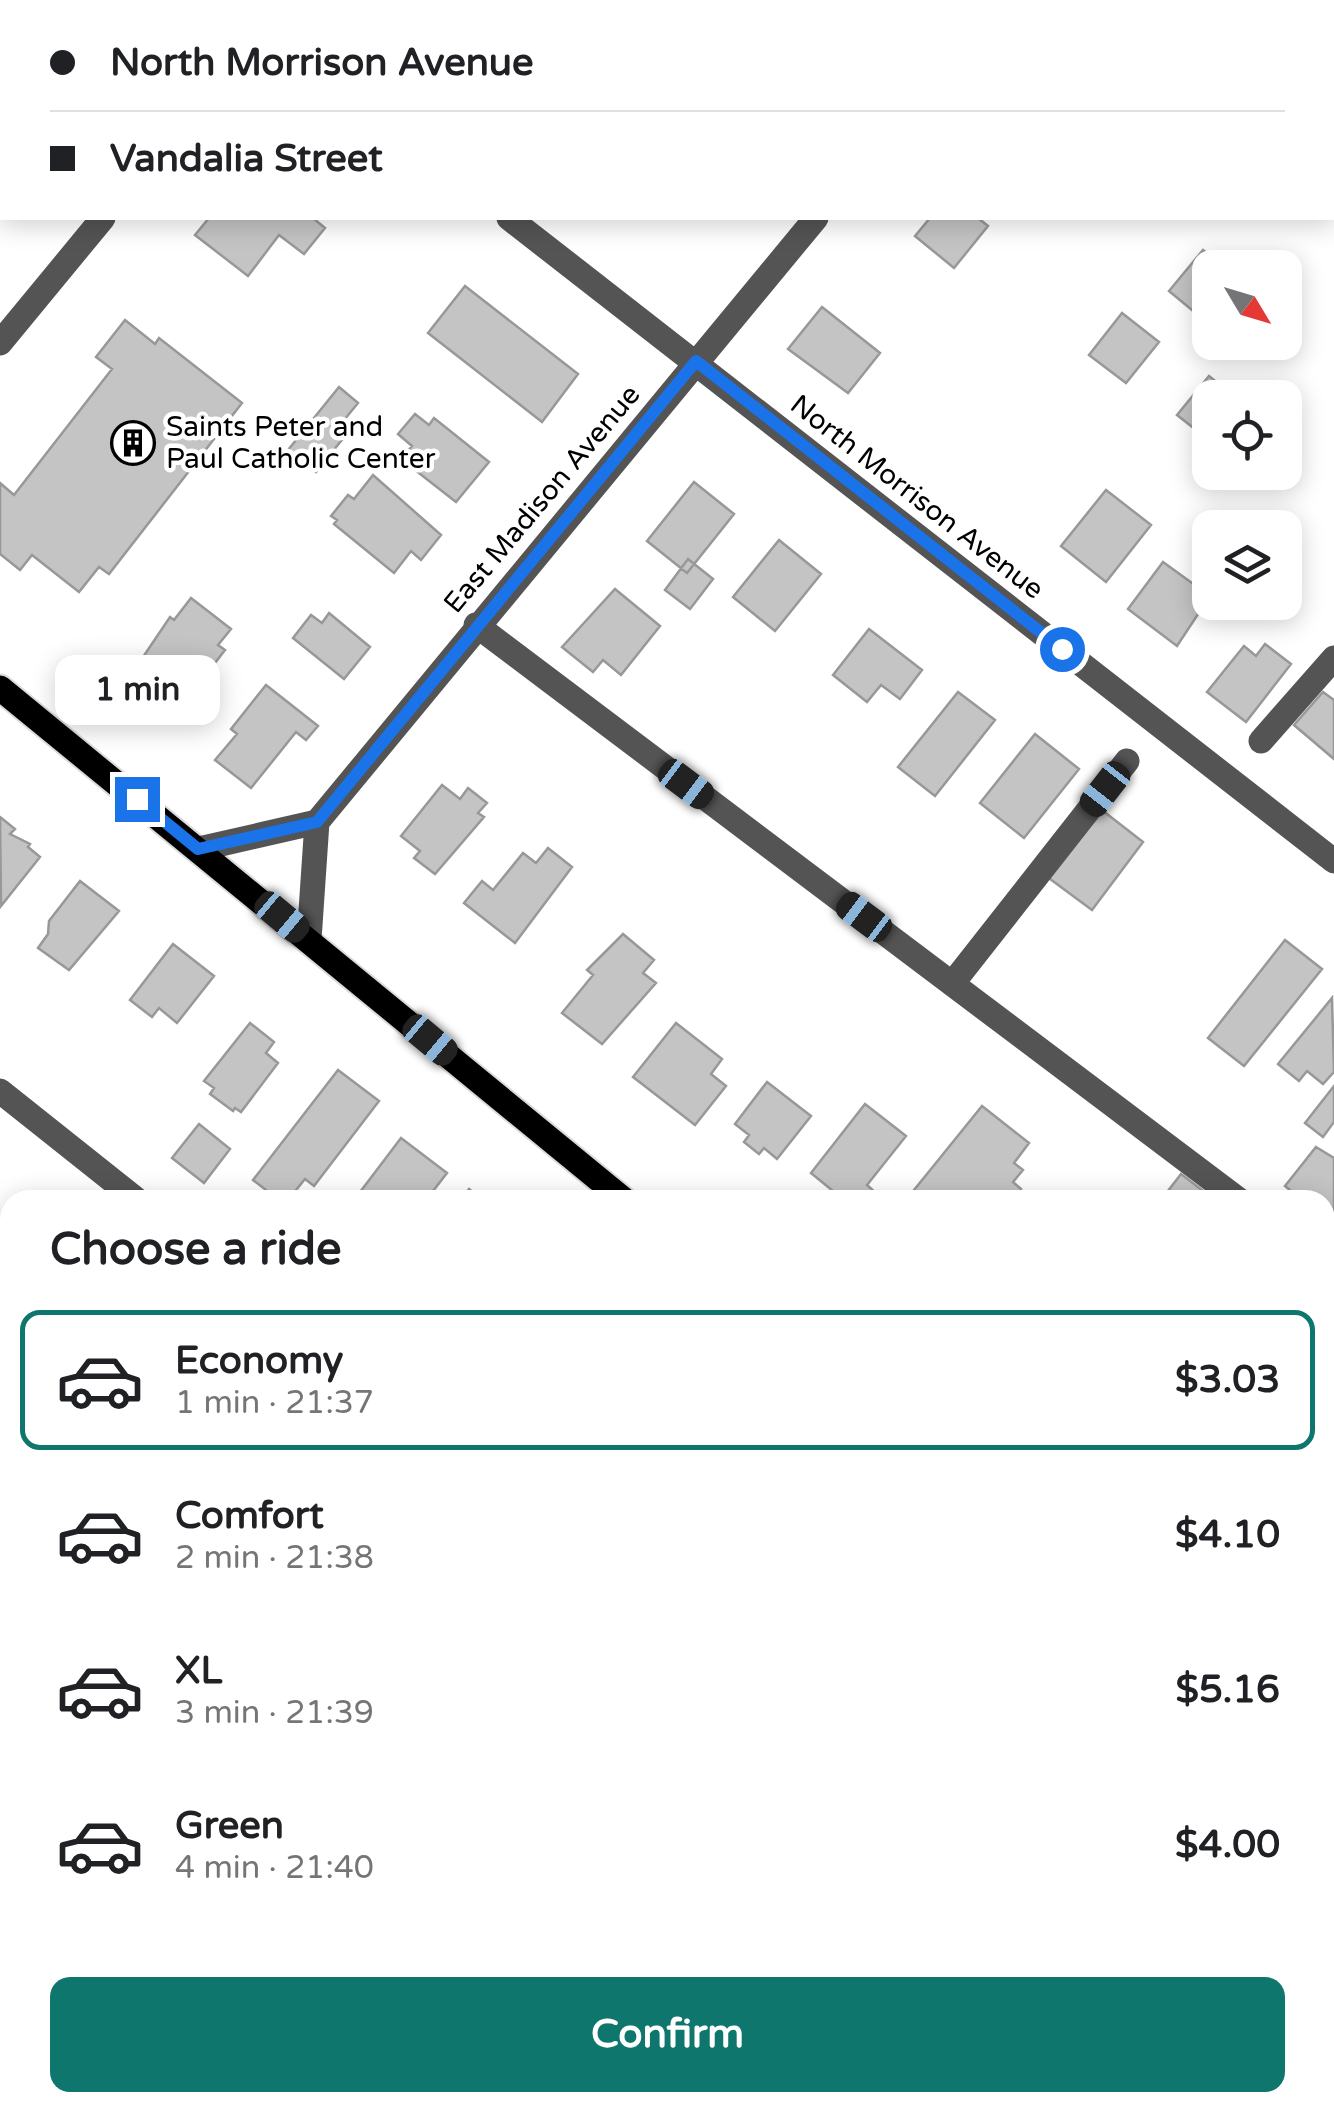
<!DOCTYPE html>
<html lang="en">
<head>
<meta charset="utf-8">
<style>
  body { margin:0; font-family:"Varela Round",sans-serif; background:#f2f2f2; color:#202124; height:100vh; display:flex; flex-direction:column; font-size:38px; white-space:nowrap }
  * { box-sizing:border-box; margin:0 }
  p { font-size:32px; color:#757577 }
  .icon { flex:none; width:55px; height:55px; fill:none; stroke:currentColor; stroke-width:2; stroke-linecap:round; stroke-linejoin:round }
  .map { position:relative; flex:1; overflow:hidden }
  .details { position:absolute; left:0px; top:1190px; width:1335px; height:922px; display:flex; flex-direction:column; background:#fff; border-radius:30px 30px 0 0; box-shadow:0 5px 25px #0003 }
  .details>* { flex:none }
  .hud { position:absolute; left:0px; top:0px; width:1335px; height:220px; box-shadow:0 5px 25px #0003; display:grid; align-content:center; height:220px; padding:0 50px; background:#fff }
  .needle { width:65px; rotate:128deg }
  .controls { position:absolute; left:1192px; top:250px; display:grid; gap:20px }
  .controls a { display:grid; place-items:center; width:110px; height:110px; border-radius:20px; background:#fff; box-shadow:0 5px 25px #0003; font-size:50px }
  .end { position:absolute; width:45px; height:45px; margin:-22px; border:12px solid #1a73e8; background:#fff; box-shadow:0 0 0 5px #fff }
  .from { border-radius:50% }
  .bubble { position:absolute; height:70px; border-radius:20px; background:#fff; box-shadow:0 5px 25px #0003; font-size:32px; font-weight:700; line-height:70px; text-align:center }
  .car { position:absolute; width:30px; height:60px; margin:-30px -15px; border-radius:12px; box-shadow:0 0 8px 2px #0007; background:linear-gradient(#222 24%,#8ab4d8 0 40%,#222 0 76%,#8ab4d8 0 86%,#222 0) }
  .hud b { display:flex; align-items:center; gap:35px; height:95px; font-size:38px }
  .hud b+b { border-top:2px solid #e0e0e0 }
  .hud i { width:25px; height:25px; background:#202124 }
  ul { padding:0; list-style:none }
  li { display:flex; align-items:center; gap:30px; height:140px; margin:0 20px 15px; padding:0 30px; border:5px solid transparent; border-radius:20px }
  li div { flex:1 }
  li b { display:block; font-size:38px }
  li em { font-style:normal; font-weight:700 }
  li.current { border-color:#0f766e }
  li>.icon { width:90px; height:90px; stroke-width:1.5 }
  h2 { padding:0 50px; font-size:45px; line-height:120px }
  .action { display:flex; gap:20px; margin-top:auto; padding:20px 50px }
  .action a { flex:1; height:115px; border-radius:20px; background:#0f766e; color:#fff; font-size:40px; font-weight:700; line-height:115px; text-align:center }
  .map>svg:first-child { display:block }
  .building { fill:#c4c4c4; stroke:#989898; stroke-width:2.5 }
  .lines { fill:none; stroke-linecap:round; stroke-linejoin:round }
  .major-casing { stroke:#dbdbdb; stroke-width:29 }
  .minor { stroke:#545454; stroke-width:25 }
  .major { stroke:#000; stroke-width:25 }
  .route { stroke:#1a73e8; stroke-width:12 }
  .labels { text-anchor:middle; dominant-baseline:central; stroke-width:9; stroke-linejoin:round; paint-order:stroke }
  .poi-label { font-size:28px; fill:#000; stroke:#fff; text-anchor:start }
  .street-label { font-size:28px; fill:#000; stroke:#fff }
</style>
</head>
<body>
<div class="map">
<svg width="1334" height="2111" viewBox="0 0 1334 2111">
  <rect width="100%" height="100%" fill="#fff"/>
  <path class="building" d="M0 0 18 2H2V130Z
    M371 0H457L369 2Z
    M855 0H891L894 2H853Z
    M209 218H313L325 228 304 254 279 235 248 276 195 235Z
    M930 218H978L988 226 954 268 915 236Z
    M1203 250 1224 268H1210V312L1204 320 1169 291Z
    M465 286 578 374 542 422 428 333Z
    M822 307 880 353 848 393 788 349Z
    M1122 313 1159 342 1126 383 1089 355Z
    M125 320 155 344 159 338 242 403 109 574 99 567 79 592 32 555 20 570 0 554V483L14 495 112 369 96 357Z
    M1209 376 1236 398H1210V441L1177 415Z
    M339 387 358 403 336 430 345 436 316 472 288 450Z
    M415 414 429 425 434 418 489 462 456 502 401 459 412 446 398 434Z
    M373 475 441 535 421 560 411 551 394 573 334 524 337 520 331 516 348 495 354 499Z
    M694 482 734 514 687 573 647 541Z
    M1106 490 1151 525 1106 582 1061 546Z
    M779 540 821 574 775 631 733 597Z
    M688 559 713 579 690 609 665 590Z
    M1163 562 1210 596 1177 646 1128 609Z
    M615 589 660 626 621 675 603 660 593 672 562 647Z
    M191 598 231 629 218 645 225 650 205 676 199 671 173 699 150 682 154 675 139 663 170 617 174 620Z
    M329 613 370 647 344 679 293 638 311 615 322 623Z
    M869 629 922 670 900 699 881 685 867 702 833 675Z
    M1265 644 1291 664 1246 722 1207 692 1244 646 1256 656Z
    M266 685 318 726 306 740 296 732 251 788 215 760 237 734 231 729Z
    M958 692 995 720 935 796 898 767Z
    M1323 692 1334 700V759L1294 725Z
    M1035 734 1079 769 1024 838 980 803Z
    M442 785 460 799 468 788 487 803 478 813 484 817 435 874 414 858 420 851 401 836Z
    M1098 807 1143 842 1092 910 1046 876Z
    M0 817 15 829 10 834 30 844 28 847 40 857 1 906Z
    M548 848 572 867 515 943 464 903 482 881 493 890 523 853 536 863Z
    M80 881 119 911 69 970 38 948 48 934 49 921Z
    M623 934 654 960 643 973 656 983 602 1044 562 1013 593 975 587 970Z
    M1285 940 1322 969 1244 1066 1208 1038Z
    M173 944 214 976 177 1023 159 1008 152 1017 130 1000Z
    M1332 998 1334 1072 1323 1084 1307 1071 1299 1081 1278 1064Z
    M250 1023 274 1042 266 1053 278 1063 241 1112 235 1108 233 1111 210 1094 214 1088 204 1081Z
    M676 1023 722 1059 711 1074 726 1086 695 1125 633 1077Z
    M338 1070 379 1101 314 1186 305 1179 288 1200H279L253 1180Z
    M767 1082 811 1116 777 1159 764 1148 759 1154 744 1142 749 1135 735 1124Z
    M1334 1086V1122L1323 1137 1305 1123Z
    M865 1104 906 1136 867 1185 876 1193 870 1200H829L833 1191 811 1173Z
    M982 1106 1029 1143 1014 1163 1023 1170 1013 1182 1021 1189 1012 1200H926L914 1190Z
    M199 1124 230 1149 204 1183 172 1158Z
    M401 1138 447 1173 426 1200H354Z
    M1316 1147 1334 1158V1226L1325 1219V1200H1302L1285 1186Z
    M1181 1174 1215 1200H1161Z
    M469 1189 483 1200H461Z
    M1334 1956V2010L1325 2013V1988L1330 1987 1325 1958Z
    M1138 2102H1209L1211 2111H1106Z"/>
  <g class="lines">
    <g class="major-casing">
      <path id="major" d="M0 688 624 1200
        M1278 2102 1280 2111"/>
    </g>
    <path class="minor" d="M227 0 230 2
      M1275 0 1278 2
      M264 2 266 0
      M991 2 993 0
      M1332 45 1334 46
      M509 218 1334 861
      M0 343 103 218
      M476 625 1239 1200
      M1261 741 1334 658
      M317 822 816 218
      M199 849 317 822
      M309 940 317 822
      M952 984 1127 761
      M0 1091 137 1200
      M1325 1265 1334 1272
      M1325 1395 1334 1384
      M0 1446 10 1454
      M1325 1715 1334 1713
      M673 2102 675 2111
      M957 2102 959 2111
      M404 2111V2102"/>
    <use href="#major" class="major"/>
  </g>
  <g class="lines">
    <path class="route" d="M137 799 198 849 317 822 696 361 1062 649"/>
  </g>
  <defs>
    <g id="building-ring" transform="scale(2.25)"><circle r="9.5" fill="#fff" stroke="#000" stroke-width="1.5"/><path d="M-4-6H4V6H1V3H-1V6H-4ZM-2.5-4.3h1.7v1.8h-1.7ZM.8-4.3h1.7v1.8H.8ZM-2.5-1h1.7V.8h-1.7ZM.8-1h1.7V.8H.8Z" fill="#000"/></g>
  </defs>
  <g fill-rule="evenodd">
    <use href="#building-ring" x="133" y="443"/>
  </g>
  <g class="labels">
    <g class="poi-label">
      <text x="166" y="427">Saints Peter and<tspan x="166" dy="32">Paul Catholic Center</tspan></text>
    </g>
    <g class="street-label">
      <text transform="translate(917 497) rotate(38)">North Morrison Avenue</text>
      <text transform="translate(542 499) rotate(-50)">East Madison Avenue</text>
    </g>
  </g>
</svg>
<div class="controls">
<a><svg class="needle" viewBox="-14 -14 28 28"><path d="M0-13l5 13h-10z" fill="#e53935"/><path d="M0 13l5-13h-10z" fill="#757577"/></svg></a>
<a><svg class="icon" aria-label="locate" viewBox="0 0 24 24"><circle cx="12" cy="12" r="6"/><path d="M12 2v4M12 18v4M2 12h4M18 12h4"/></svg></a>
<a><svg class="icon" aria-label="layers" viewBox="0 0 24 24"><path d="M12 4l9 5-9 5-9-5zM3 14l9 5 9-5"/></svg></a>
</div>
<i class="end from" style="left:1062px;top:649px"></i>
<i class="end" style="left:137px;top:799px"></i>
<div class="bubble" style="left:55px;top:655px;width:165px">1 min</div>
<i class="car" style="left:686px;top:784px;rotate:127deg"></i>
<i class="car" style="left:1105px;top:789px;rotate:218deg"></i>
<i class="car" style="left:282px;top:917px;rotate:130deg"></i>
<i class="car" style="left:864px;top:917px;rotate:307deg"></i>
<i class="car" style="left:430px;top:1040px;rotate:130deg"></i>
<div class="hud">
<b><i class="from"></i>North Morrison Avenue</b>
<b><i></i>Vandalia Street</b>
</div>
<section class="details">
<h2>Choose a ride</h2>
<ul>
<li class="current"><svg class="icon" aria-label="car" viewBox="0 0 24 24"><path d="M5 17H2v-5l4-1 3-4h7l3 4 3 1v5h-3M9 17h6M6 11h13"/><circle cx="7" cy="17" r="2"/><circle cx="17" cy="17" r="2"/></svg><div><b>Economy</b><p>1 min · 21:37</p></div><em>$3.03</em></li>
<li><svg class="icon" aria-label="car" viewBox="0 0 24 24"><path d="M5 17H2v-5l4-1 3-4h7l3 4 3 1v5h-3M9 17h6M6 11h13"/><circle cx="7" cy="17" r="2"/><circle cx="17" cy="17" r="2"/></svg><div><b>Comfort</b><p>2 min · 21:38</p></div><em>$4.10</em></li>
<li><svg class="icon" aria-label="car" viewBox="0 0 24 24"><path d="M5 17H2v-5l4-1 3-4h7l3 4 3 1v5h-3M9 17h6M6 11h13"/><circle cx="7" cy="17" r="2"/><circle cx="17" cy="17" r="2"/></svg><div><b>XL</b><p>3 min · 21:39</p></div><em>$5.16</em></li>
<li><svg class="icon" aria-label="car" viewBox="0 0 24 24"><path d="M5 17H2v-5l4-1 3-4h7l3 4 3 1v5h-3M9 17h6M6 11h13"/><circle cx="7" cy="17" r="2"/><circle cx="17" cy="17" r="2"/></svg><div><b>Green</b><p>4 min · 21:40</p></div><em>$4.00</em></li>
</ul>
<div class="action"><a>Confirm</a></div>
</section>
</div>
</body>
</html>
